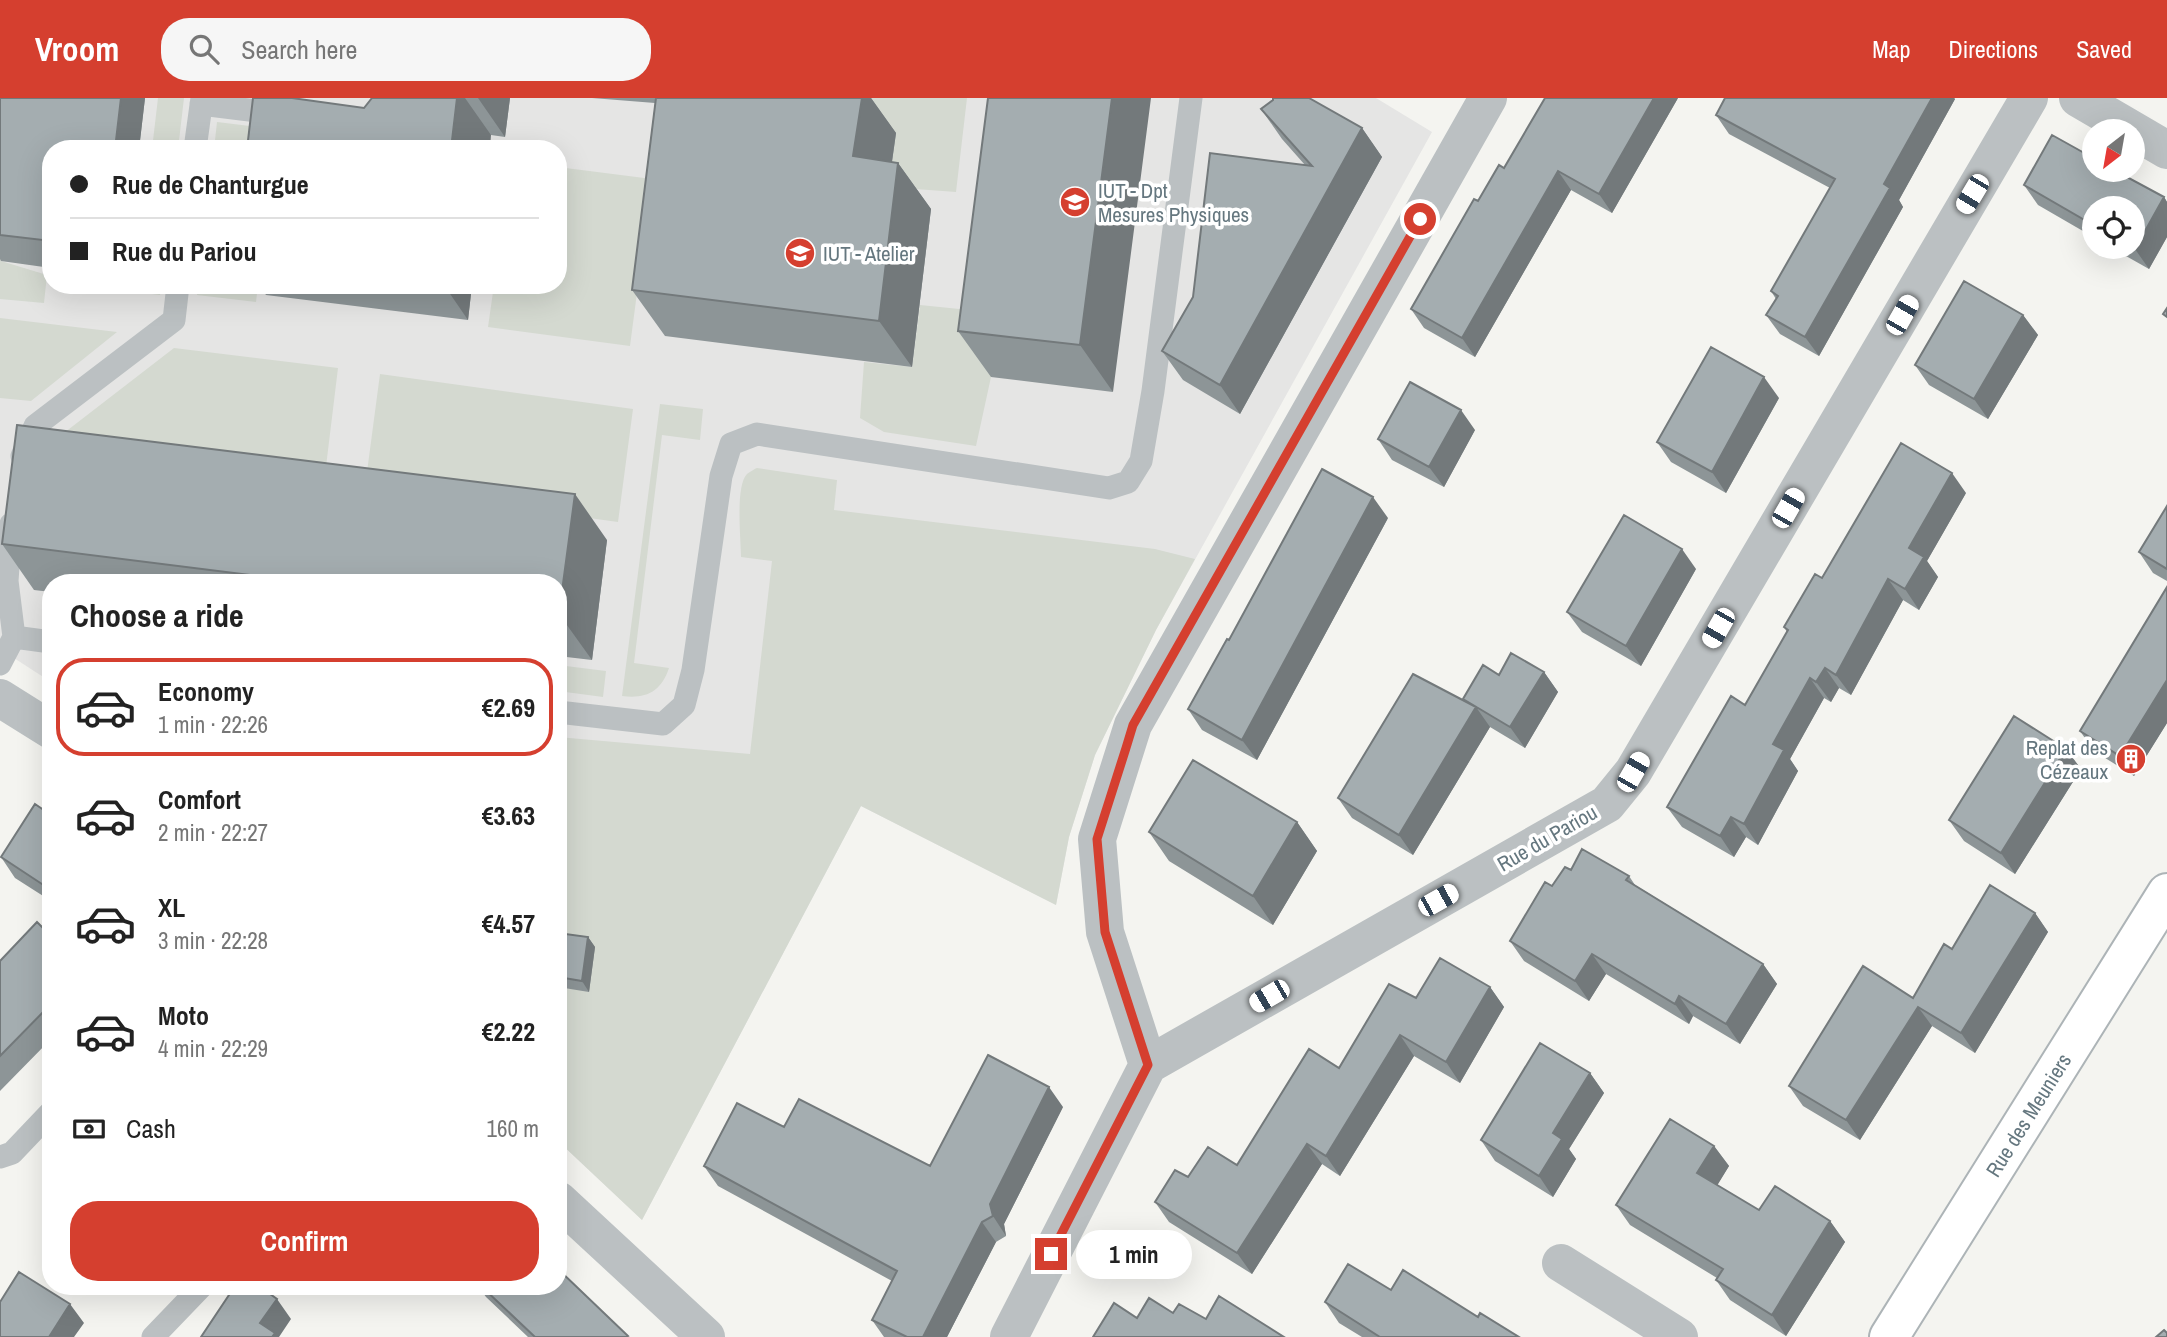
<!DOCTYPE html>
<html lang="en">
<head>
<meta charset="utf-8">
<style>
  body { margin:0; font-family:"Archivo Narrow",sans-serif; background:#f6f6f6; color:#222; height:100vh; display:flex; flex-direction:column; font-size:26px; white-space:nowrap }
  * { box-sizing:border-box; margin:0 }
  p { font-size:23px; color:#767676 }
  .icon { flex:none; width:38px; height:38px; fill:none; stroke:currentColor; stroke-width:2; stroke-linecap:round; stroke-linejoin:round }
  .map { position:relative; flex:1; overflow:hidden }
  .panel { position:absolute; left:42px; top:476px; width:525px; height:721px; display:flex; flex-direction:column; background:#fff; border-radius:28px; box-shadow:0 7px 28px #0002 }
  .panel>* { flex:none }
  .guide { position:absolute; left:42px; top:42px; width:525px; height:154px; border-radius:28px; box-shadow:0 7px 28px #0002; display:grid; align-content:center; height:154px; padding:0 28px; background:#fff }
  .needle { width:46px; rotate:211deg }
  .fabs { position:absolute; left:2082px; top:21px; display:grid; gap:14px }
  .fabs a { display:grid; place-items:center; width:63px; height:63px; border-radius:50%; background:#fff; box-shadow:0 7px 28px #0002; font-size:35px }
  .end { position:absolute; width:32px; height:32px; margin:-16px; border:9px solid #d53f2f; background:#fff; box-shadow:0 0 0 4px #fff }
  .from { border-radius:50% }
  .bubble { position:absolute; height:49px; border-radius:24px; background:#fff; box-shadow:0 7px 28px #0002; font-size:23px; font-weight:700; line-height:49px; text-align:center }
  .car { position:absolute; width:21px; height:42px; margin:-21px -10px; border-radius:9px; box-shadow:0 0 5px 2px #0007; background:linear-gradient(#fff 24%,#345 0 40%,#fff 0 76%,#345 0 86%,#fff 0) }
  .guide b { display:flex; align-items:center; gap:24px; height:66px; font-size:26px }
  .guide b+b { border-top:2px solid #e0e0e0 }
  .guide i { width:18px; height:18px; background:#222 }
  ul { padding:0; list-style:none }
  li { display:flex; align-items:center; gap:21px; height:98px; margin:0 14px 10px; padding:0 14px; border:4px solid transparent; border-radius:28px }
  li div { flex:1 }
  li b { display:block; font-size:26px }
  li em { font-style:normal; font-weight:700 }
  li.on { border-color:#d53f2f }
  li>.icon { width:63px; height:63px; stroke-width:1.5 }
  h2 { padding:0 28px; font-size:32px; line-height:84px }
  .pay { display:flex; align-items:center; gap:18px; height:77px; padding:0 28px; font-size:26px }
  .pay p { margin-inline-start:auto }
  .action { display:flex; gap:14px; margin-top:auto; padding:14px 28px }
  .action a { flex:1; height:80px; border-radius:28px; background:#d53f2f; color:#fff; font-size:28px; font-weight:700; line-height:80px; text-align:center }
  header { display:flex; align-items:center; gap:42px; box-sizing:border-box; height:98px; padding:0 35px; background:#d53f2f; color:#fff }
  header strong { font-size:33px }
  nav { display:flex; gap:38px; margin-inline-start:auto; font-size:24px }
  .search { width:490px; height:63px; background:#f6f6f6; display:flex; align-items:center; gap:18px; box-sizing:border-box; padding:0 24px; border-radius:28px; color:#767676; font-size:26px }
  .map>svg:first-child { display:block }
  .built { fill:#e5e5e4; fill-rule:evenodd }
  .green { fill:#d4d9d0 }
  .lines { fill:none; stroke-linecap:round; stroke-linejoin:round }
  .secondary-casing { stroke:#adb4b7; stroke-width:42 }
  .service { stroke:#bbc0c2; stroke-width:23 }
  .minor { stroke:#bbc0c2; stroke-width:38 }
  .secondary { stroke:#fff; stroke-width:38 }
  .wall { fill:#8d9597 }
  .shaded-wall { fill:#73797b }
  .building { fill:#a4adb0; stroke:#73797b; stroke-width:2 }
  .route { stroke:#d53f2f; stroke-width:9 }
  .labels { text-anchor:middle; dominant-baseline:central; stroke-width:7; stroke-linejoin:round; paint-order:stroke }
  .poi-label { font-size:21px; fill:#65777f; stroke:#fff; text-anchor:start }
  .street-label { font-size:21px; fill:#65777f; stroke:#fff }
</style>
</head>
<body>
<header>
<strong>Vroom</strong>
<div class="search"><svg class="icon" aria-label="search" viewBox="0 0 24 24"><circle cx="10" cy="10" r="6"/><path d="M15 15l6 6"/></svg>Search here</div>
<nav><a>Map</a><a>Directions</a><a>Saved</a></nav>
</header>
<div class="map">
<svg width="2167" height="1239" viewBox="0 0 2167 1239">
  <rect width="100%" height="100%" fill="#f4f4f0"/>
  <path class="built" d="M0 0H1376L1432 34 1156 532 1095 657 1069 739 1056 807 861 708 642 1122 558 1043V485H51V584L0 551ZM51 51H558V187H51Z"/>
  <path class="green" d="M0 0 1 163 47 177 44 205 0 201Z
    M158 0H184L178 51H152Z
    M713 0H967L956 94 888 89 895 35Z
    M217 24 275 31 273 51H214Z
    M558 69 652 81 630 248 488 229 494 187H558Z
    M82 187H162L160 197Z
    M198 187H258L256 204 197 197Z
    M920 207 999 215 991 279 976 348 884 334 860 320 864 264 912 269Z
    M0 220 117 234 31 303 0 300Z
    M174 250 338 270 324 385 60 338Z
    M380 276 633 311 618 424 365 389Z
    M660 306 703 311 700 342 662 337 634 565 669 570C661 594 646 601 622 598Z
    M757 370 837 382 834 412 1155 451 1195 461 1156 532 1095 657 1069 739 1056 807 861 708 642 1122 558 1043V889L589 893 558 844V639L750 656 772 463 741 459C741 442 735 388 747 376 748 375 756 370 757 370Z
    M558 567 606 573 603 599 558 593Z"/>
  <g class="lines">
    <g class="secondary-casing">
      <g id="secondary">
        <path id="s1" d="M1889 1239 2167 795"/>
      </g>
    </g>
    <path class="service" d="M201 6 281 16
      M195 51 202 0
      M22 358 35 328 174 222 178 187
      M11 426 7 483 14 539
      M0 566 14 539 51 544
      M558 614 663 626 684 607 693 572 721 378 731 346 757 336 1109 390 1128 384 1141 363 1153 293 1191 0
      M0 1059 12 1055 51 1014
      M153 1239 202 1188"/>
    <path class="minor" d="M2078 0 2167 52
      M0 600 51 632
      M1148 967 1105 834 1097 741 1133 627 1488 0
      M558 1102 706 1239
      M1561 1165 1679 1239
      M1009 1239 1148 967 1607 706 1633 674 2029 0"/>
    <use href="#secondary" class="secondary"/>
  </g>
  <path class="wall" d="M0 0H145L139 51H51V170L1 163 0 161Z
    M372 0H510L505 39 491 37 364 10Z
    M592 0H871L896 35 892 64 898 65 931 111 912 269 665 238 632 192 655 5Z
    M988 0 1113 294 991 279 958 233Z
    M1678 0 1612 115 1571 92 1475 259 1424 230 1411 211 1478 103 1504 70Z
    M1725 0H1954L1955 1 1899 102 1903 109 1819 258 1780 236 1766 217 1776 201 1771 193 1830 90 1729 36 1716 17Z
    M1261 11 1362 30 1382 59 1240 316 1183 282 1162 253 1193 199 1305 67 1282 41Z
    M2024 87 2164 99 2167 104V139L2149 171 2110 149H2133L2095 110V140L2038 107Z
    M259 187H472L468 222 266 197Z
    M2023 217 2038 237 1988 321 1929 287 1915 267Z
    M1779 300 1726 395 1671 364 1657 344Z
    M1475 332 1444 389 1392 362 1378 341Z
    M1966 395 1927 463 1938 479 1919 512 1903 502 1851 597 1839 590 1831 604 1824 600 1790 661 1798 673 1758 747 1746 739 1734 759 1682 729 1667 709 1745 607 1787 534 1784 529 1822 480Z
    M2167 408V483L2153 475 2139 454Z
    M1388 420 1257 662 1202 632 1188 611 1229 542Z
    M607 442 592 562 558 558V485H51V494L34 492 2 446Z
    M1696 471 1641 568 1582 534 1567 514Z
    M2167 489V625L2134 678 2094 653 2080 633Z
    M1544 574 1558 594 1525 650 1490 629 1413 757 1352 720 1338 700 1465 603 1463 601 1499 577Z
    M2066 651 2081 671 2015 776 1964 743 1949 722Z
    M51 717V803L15 780 1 759Z
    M1297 724 1317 753 1273 827 1169 763 1149 734Z
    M1571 772 1629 778 1635 787 1763 866 1777 886 1740 946 1693 918 1689 926 1606 876 1589 903 1524 863 1510 843 1552 788Z
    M2035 815 2048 834 1975 955 1932 928 1860 1042 1803 1008 1789 988 1913 900 1952 851Z
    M558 835 588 839 595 849 589 894 558 889Z
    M51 838V941L0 993V863Z
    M1490 889 1504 909 1460 985 1414 958 1340 1078 1322 1066 1252 1176 1169 1124 1155 1104 1188 1079 1237 1067 1339 970 1416 900Z
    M1590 975 1604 995 1569 1051 1576 1061 1553 1099 1495 1063 1481 1042Z
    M1063 1009 1004 1126 1006 1138 996 1144 947 1239H884L872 1222 892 1183 718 1088 704 1068 784 1029 930 1068Z
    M1714 1048 1729 1068 1717 1087 1759 1112 1830 1123 1845 1144 1786 1238 1730 1202 1716 1182 1717 1180 1630 1127 1616 1107Z
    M558 1171 628 1239H528L486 1199 478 1188H558Z
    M1391 1192 1478 1219 1519 1239H1362L1339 1225 1325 1204Z"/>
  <path class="shaded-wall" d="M121 0H145L139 51H115Z
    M457 0H465L491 37 490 51H451Z
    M478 0H510L505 39Z
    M862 0H871L896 35 886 105 853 58Z
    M1112 0H1151L1113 294 1080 247Z
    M1654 0H1678L1612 115 1599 96Z
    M1932 0H1954L1955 1 1899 102 1903 109 1819 258 1805 239 1884 86Z
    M1362 30 1382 59 1240 316 1220 287Z
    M898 65 931 111 912 269 879 223Z
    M1558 73 1571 92 1475 259 1462 240Z
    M2164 99 2167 104V139L2149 171 2135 151Z
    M444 187H472L468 222Z
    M2023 217 2038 237 1988 321 1974 301Z
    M1764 279 1779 300 1726 395 1712 374Z
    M1461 312 1475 332 1444 389 1429 369Z
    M1952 375 1966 395 1927 463 1938 479 1919 512 1905 491 1909 450Z
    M575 396 607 442 592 562 559 516Z
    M1373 399 1388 420 1257 662 1242 642Z
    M1682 451 1696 471 1641 568 1626 548Z
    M1888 481 1903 502 1851 597 1836 577Z
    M1825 570 1839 590 1831 604 1816 584Z
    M1544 574 1558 594 1525 650 1510 629Z
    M1810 580 1824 600 1790 661 1798 673 1758 747 1744 726 1773 646Z
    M2167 582V625L2134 678 2120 658Z
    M1476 609 1490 629 1413 757 1399 737Z
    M2066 651 2081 671 2015 776 2001 755Z
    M1731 719 1746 739 1734 759 1720 738Z
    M1297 724 1317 753 1273 827 1253 798Z
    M2035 815 2048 834 1975 955 1961 935Z
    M588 839 595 849 589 894 582 883Z
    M1592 856 1606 876 1589 903 1575 883Z
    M1763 866 1777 886 1740 946 1726 926Z
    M1490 889 1504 909 1460 985 1446 964Z
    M1679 898 1693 918 1689 926 1675 906Z
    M1918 909 1932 928 1860 1042 1846 1022Z
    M1400 937 1414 958 1340 1078 1326 1058Z
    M1590 975 1604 995 1569 1051 1576 1061 1553 1099 1539 1078 1553 1035Z
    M1049 989 1063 1009 1004 1126 1006 1138 993 1118 990 1106Z
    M1307 1046 1322 1066 1252 1176 1237 1155Z
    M1714 1048 1729 1068 1712 1096 1697 1075Z
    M1830 1123 1845 1144 1786 1238 1772 1217Z
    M982 1124 996 1144 947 1239H923Z
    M277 1201 291 1221 279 1239H270L260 1225Z
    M70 1206 84 1225 74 1239H49Z"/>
  <path class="building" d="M0 0H121L115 51H51V143L0 137Z
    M253 0H292L364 10 372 0H457L451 51H247Z
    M656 0H862L853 58 898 65 879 223 632 192Z
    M988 0H1112L1080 247 958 233Z
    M1273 0H1309L1362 30 1220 287 1162 253 1193 199 1210 55 1312 68 1261 11 1273 2Z
    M1545 0H1654L1599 96 1558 73 1462 240 1411 211 1474 101 1478 103 1499 67 1504 70Z
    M1725 0H1932L1884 86 1890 90 1805 239 1766 217 1778 198 1771 193 1835 81 1716 17Z
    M2052 37 2095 61V72H2114L2164 99 2135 151 2131 149H2133V110H2095V128L2024 87Z
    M1964 183 2023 217 1974 301 1915 267Z
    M2167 210V219L2163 216Z
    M1711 249 1764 279 1712 374 1657 344Z
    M1410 284 1461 312 1429 369 1378 341Z
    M17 327 575 396 559 516H558V485H313L2 446Z
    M1901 345 1952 375 1909 450 1924 459 1905 491 1888 481 1836 577 1825 570 1816 584 1810 580 1773 646 1784 652 1744 726 1731 719 1720 738 1667 709 1731 598 1745 607 1788 532 1784 529 1815 476 1822 480Z
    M1322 371 1373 399 1242 642 1188 611 1227 541 1229 542Z
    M2167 408V471L2139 454Z
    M1624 417 1682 451 1626 548 1567 514Z
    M2167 489V582L2120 658 2080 633Z
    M1511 555 1544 574 1510 629 1463 601 1483 567 1499 577Z
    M1413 576 1476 609 1399 737 1338 700Z
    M2014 618 2066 651 2001 755 1949 722Z
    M1193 662 1297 724 1253 798 1149 734Z
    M35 706 51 717V792L1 759Z
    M1582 751 1629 778 1626 782 1763 866 1726 926 1679 898 1675 906 1592 856 1575 883 1510 843 1545 784 1552 788 1565 769 1571 772Z
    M1990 787 2035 815 1961 935 1918 909 1846 1022 1789 988 1863 868 1913 900 1944 846 1952 851Z
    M37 824 51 838V906L0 958V863Z
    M558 835 588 839 582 883 558 879Z
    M1440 860 1490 889 1446 964 1400 937 1326 1058 1307 1046 1237 1155 1155 1104 1175 1072 1188 1079 1208 1049 1237 1067 1309 951 1339 970 1389 886 1416 900Z
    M1540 945 1590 975 1553 1035 1562 1041 1539 1078 1481 1042Z
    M988 957 1049 989 990 1106 993 1118 982 1124 923 1239H907L872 1222 897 1173 704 1068 737 1005 784 1029 799 1001 930 1068Z
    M1670 1021 1714 1048 1697 1075 1759 1112 1775 1088 1830 1123 1772 1217 1716 1182 1723 1171 1616 1107Z
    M1348 1166 1391 1192 1403 1172 1478 1219 1480 1215 1519 1239H1380L1325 1204Z
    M558 1171 628 1238 626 1239H535L481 1188H558Z
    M19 1174 70 1206 49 1239H0V1204Z
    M235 1188H259L277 1201 260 1225 275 1235 272 1239H201Z
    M1219 1198 1284 1239H1093L1114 1205 1137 1220 1149 1200 1173 1215 1179 1206 1206 1221Z
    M2164 1232 2167 1235V1239H2156Z"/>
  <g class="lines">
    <path class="route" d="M1051 1156 1148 967 1105 834 1097 741 1126 650 1133 627 1420 121"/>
  </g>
  <defs>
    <g id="university-disc" transform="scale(1.575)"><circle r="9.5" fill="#d53f2f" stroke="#fff"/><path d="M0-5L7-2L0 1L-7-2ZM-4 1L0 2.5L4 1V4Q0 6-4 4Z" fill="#fff"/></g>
    <g id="building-disc" transform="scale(1.575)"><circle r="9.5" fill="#d53f2f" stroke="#fff"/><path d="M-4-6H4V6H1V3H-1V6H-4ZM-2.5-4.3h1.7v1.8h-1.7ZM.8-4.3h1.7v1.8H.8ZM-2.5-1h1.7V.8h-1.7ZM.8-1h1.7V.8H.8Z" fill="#fff"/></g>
  </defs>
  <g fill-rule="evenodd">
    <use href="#university-disc" x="1075" y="104"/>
    <use href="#university-disc" x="800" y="155"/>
    <use href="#building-disc" x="2131" y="661"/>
  </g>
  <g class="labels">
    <g class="poi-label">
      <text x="1098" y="92">IUT - Dpt<tspan x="1098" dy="24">Mesures Physiques</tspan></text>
      <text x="823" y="155">IUT - Atelier</text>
      <text x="2108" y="649" text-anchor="end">Replat des<tspan x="2108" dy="24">Cézeaux</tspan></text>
    </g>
    <g class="street-label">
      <text transform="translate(1547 740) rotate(-30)">Rue du Pariou</text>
      <text stroke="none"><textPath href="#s1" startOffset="262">Rue des Meuniers</textPath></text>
    </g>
  </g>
</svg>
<div class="fabs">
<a><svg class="needle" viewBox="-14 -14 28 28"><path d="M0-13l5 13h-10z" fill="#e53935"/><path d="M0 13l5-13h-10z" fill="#767676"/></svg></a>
<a><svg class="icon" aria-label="locate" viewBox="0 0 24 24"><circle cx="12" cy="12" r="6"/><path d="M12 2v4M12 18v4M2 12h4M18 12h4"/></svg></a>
</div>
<i class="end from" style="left:1420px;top:121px"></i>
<i class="end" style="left:1051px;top:1156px"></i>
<div class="bubble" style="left:1076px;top:1132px;width:116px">1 min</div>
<i class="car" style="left:1972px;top:96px;rotate:211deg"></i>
<i class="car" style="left:1902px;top:217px;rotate:30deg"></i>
<i class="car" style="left:1788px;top:410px;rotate:30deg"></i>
<i class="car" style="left:1718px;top:530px;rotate:210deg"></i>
<i class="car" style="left:1633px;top:674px;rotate:30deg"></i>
<i class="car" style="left:1438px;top:802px;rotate:61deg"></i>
<i class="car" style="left:1269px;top:898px;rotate:240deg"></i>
<div class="guide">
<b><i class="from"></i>Rue de Chanturgue</b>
<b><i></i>Rue du Pariou</b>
</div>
<section class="panel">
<h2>Choose a ride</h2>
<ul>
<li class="on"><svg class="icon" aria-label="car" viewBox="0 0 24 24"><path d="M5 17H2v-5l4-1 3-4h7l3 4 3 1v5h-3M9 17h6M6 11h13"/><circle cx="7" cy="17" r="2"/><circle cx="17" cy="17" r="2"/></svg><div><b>Economy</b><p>1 min · 22:26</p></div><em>€2.69</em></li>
<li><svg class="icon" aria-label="car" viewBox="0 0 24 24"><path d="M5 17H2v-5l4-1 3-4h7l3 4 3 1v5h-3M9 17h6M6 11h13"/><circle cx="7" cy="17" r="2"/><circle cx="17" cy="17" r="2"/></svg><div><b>Comfort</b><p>2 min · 22:27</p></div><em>€3.63</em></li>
<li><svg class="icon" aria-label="car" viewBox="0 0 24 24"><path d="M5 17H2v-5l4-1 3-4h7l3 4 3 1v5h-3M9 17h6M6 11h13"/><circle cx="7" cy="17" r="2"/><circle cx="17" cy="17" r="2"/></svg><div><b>XL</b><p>3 min · 22:28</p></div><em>€4.57</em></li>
<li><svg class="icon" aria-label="car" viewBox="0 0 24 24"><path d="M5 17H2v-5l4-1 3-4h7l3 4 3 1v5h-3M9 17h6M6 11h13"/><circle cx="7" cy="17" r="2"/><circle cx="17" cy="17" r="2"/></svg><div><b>Moto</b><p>4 min · 22:29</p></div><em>€2.22</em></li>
</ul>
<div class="pay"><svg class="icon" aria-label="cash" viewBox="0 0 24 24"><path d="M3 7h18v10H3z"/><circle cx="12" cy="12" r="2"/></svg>Cash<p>160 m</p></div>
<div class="action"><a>Confirm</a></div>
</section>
</div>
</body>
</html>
